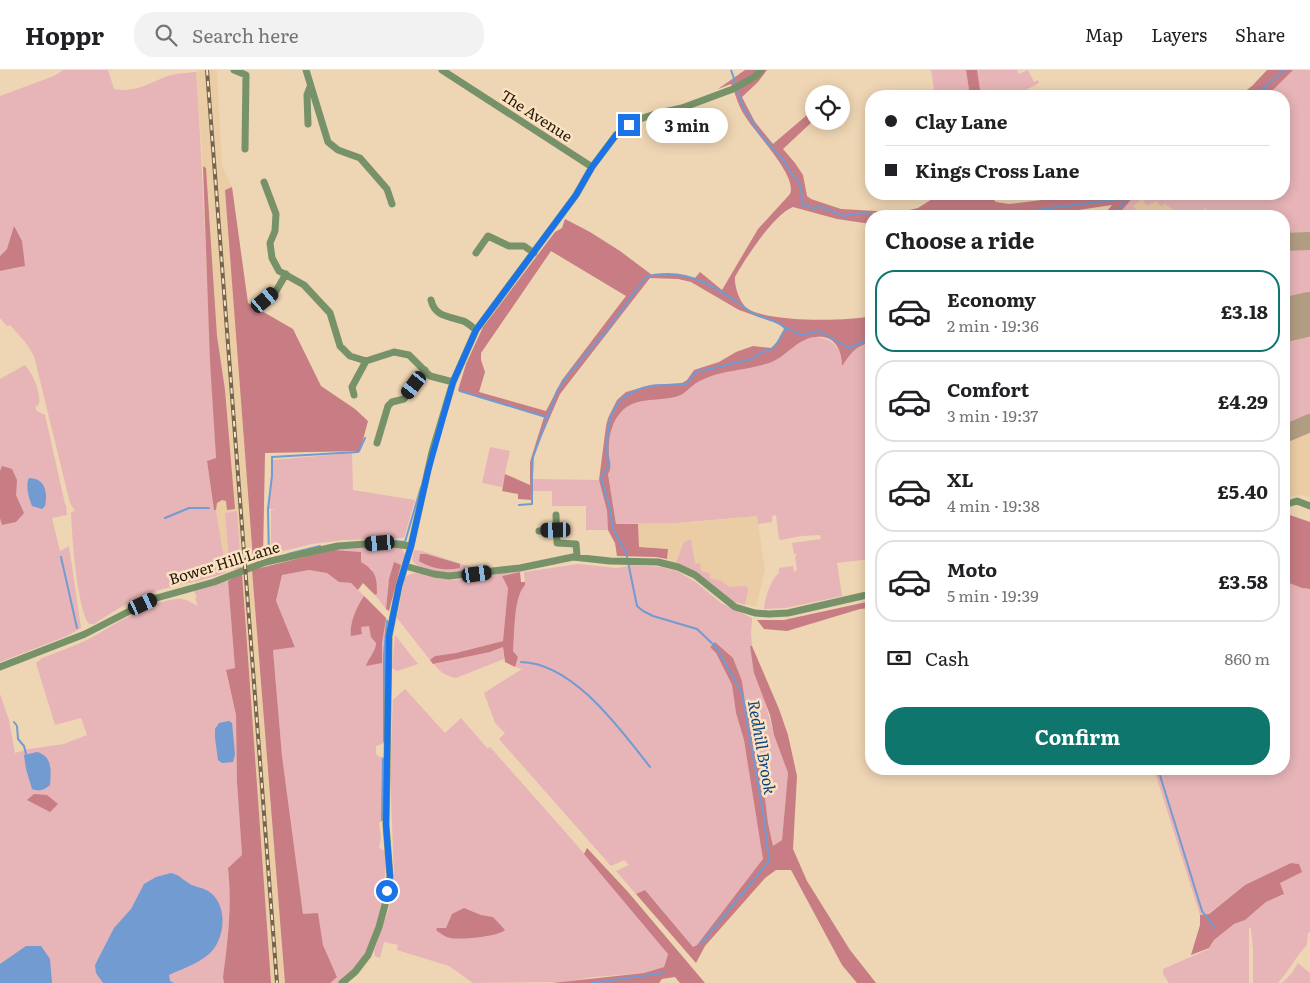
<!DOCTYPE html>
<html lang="en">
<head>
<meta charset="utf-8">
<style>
  body { margin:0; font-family:Literata,serif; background:#f2f2f2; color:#202124; height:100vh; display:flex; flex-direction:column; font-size:19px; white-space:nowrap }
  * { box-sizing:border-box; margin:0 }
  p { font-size:16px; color:#757577 }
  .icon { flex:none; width:28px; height:28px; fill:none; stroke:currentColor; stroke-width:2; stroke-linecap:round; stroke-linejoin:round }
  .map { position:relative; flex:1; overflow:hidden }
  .sheet { position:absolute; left:865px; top:140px; width:425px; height:565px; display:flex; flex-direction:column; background:#fff; border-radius:20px; box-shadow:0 2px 12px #0003 }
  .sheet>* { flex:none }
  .top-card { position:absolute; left:865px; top:20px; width:425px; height:110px; border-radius:20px; box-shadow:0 2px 12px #0003; display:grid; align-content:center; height:110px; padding:0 20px; background:#fff }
  .tools { position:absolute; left:805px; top:15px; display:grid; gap:10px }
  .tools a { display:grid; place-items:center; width:45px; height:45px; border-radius:50%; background:#fff; box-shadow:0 2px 12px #0003; font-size:25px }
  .end { position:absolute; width:22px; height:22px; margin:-11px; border:6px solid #1a73e8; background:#fff; box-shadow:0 0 0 2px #fff }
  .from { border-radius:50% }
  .bubble { position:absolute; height:35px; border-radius:18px; background:#fff; box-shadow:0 2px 12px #0003; font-size:16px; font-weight:700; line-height:35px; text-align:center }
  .car { position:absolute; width:15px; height:30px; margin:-15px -8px; border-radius:6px; box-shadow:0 0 4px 1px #0007; background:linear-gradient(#222 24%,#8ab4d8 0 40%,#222 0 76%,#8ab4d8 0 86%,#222 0) }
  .top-card b { display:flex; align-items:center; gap:18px; height:48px; font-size:19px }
  .top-card b+b { border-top:1px solid #e0e0e0 }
  .top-card i { width:12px; height:12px; background:#202124 }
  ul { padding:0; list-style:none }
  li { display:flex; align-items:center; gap:15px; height:82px; margin:0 10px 8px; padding:0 10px; border:2px solid #e0e0e0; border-radius:20px }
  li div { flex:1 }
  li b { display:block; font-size:19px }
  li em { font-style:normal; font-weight:700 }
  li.active { border-color:#0f766e }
  li>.icon { width:45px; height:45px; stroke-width:1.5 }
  h2 { padding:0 20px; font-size:22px; line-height:60px }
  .pay { display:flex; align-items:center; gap:12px; height:55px; padding:0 20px; font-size:19px }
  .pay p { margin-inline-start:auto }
  .primary-button { display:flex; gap:10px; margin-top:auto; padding:10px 20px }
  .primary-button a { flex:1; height:58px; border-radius:20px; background:#0f766e; color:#fff; font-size:20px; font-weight:700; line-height:58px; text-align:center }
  header { display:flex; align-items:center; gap:30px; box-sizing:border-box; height:70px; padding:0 25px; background:#fff; border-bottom:1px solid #e0e0e0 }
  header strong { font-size:24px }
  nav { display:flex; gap:28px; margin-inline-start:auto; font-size:18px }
  .search { width:350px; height:45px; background:#f2f2f2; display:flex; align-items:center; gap:12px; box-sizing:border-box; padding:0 18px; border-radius:20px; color:#757577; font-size:19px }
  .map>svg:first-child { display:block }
  .built { fill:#ebcda5 }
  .green { fill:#e7b4b7; fill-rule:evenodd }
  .forest { fill:#c77d83; fill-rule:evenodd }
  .water { fill:#719bd1 }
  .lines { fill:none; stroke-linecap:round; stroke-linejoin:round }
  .stream { stroke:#719bd1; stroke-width:2 }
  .taxiway { stroke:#b19d82; stroke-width:18 }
  .runway { stroke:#b19d82; stroke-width:44 }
  .street { stroke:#779268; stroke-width:7 }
  .rail-casing { stroke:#746550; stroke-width:4 }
  .rail { stroke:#fce2c0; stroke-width:2; stroke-dasharray:5.5; stroke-linecap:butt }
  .route { stroke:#1a73e8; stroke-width:6 }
  .labels { text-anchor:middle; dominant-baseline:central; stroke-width:5; stroke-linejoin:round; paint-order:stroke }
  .street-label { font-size:15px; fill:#21180c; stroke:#fce2c0 }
  .water-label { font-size:16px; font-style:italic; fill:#064383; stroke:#fce2c0 }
</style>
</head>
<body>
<header>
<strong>Hoppr</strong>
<div class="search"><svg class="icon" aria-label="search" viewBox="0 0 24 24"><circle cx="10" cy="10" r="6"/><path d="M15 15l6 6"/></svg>Search here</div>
<nav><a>Map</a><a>Layers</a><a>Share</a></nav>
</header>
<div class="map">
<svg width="1310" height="913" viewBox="0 0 1310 913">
  <rect width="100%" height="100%" fill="#eed5b4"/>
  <path class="built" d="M200 0H217L222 96 232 117 263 445V488L225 501 216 440V388L205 183 203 96 196 2Z
    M1293 0H1310V427L1296 425 1284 429V146H1117L1136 124H1284V26H1267Z
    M757 446 765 500 756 537 741 533 694 501 667 489 668 479 639 477 638 454 695 452Z
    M252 500 267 691 285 913H271L242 503Z"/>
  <path class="green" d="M63 0H108L114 19C137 23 148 13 168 6 177 3 187 3 196 2 205 131 208 260 216 388L207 392 214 440H216L226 502C205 511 184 513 163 519 137 526 116 540 94 554H89C77 538 72 465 71 442L75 441 70 433 34 286C28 274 19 265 10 255L7 256 0 248V201L22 197 14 157 7 179 0 186V26L54 6Z
    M931 0H966L970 26H935Z
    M977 0H1017L1019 4 1028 0 1034 12 1038 10 1039 13 1026 20 1023 26H981Z
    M1293 0H1310V166L1284 167V146H1210L1212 143 1205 138 1199 146H1185L1164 134 1162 137 1156 131 1147 136 1142 129 1133 136 1141 146H1117L1136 124H1284V26H1267Z
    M1310 176V346L1284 357V177Z
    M812 267C831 267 841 276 842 295 850 283 857 275 871 273V489L837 493 842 526 786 538 764 539C765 528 771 509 779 503V498L793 496 794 502 797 500 795 486 797 485 796 484H794L792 473 821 469 820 465 801 466 781 470 779 469 776 445 772 446V452L758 454 757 446 676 453 616 454 608 403C612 396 609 389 609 381 610 329 639 331 681 325 695 300 752 298 776 288 790 283 797 270 812 267Z
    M25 295C33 304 41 322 39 334L35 337 37 341 45 345 65 434 66 435 67 445 52 448 60 481 69 476 81 558 67 566 0 592V309Z
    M490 377 510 381 502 417 482 413Z
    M352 383 353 420 415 430 404 468 344 470 312 474 271 484V440L276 439H268L272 390Z
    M532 409 599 410 607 442 608 460H586V436H552V421H532Z
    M237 441 241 499H234L229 490 225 443Z
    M691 469 695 494 700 493 701 501 710 503V508L721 511 730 517 747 516 748 521 745 535 732 531 694 501 676 492 684 472Z
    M380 476 401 478 405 484 401 495 394 493 389 509 386 539 375 525 377 524 372 499 333 480 338 478Z
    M414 480 422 481 477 499 476 501C459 504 424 506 412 490Z
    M579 494 616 498 629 496V495L662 497 677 501 697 513 721 533 752 548 751 564 752 576H750L774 665 788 703 782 770 773 777 768 753 762 703 753 675 752 659 745 632 742 611 733 588 715 572 710 577 716 583 732 615 736 643 744 670 764 789 697 875 693 877 645 820 636 824 616 801 629 795 624 790 611 796 499 669 505 663 495 653 484 623 522 599 515 597 518 587 513 581C515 563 513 528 525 515L524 502Z
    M309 500 328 503 339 512 351 513 389 551 385 588V673L376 676V684L379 687H384V750L379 753 381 767 379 778 385 781C387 817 380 863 358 894 353 901 345 907 339 913H330L337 907 323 875 318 844H303L282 686 273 580 295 576 276 532 282 505Z
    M516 501 520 502 502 506 508 518 503 571 456 583 435 586 430 590 397 548 404 509C414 497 429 507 443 509 467 512 493 505 516 501Z
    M228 511 235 598 226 601 236 645 237 712 242 785 228 798C232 835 228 870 223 907L224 913H0V624L9 650 15 683 29 679 64 674 87 665 81 648 55 655 36 593 42 588C58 582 74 576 89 569 115 555 147 532 177 529 184 528 192 533 198 536L195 528 197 527 194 521Z
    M1284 511 1302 518 1310 519V862L1308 863 1307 875C1298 883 1288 902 1278 913H1253V881L1251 858H1249V913H1169L1163 904V899L1209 879 1214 870 1234 854 1245 850 1266 832 1283 825 1280 813 1299 794 1291 793 1245 815 1208 844 1200 845 1154 699H1284Z
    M395 565 418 594 397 601 392 598Z
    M503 577 504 589 456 608C446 606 440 602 434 594L490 582Z
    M405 619 445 663 461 648 487 678 490 677 575 773 668 883 664 897 644 903 594 907 564 912 473 913 449 896 397 880 398 875 384 872 380 888 375 886 374 881 389 838 394 804 390 703 393 630ZM464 838 481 845 493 847 487 867 449 868 436 860 438 858H446Z
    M1298 893 1310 903V913H1282L1292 903Z"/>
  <path class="forest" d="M745 0H767L758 12 742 27 755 52 773 74 807 45 810 48 814 45V50L783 79 795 93 803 105 807 126 811 129 841 139 893 142 905 141 918 138 940 124H988L996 132 1009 134 1082 125 1083 130 1087 129 1088 124H1136L1117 146H1103L1112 135 1038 146H871V154L837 149 793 137C774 144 745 189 735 207 734 216 740 234 748 239 770 252 845 252 871 246V273C856 275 850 284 842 296 842 283 837 269 823 267 799 264 789 286 769 293 751 299 732 300 714 305 708 307 701 310 696 313 690 317 685 324 678 326 660 332 639 326 623 340 611 351 608 369 609 385 610 392 612 398 608 404L616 454H638L639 477 668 479 667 489 656 487 617 486 615 473 608 460 607 441 599 410 606 356 608 348 617 330 626 322 651 315 682 313 687 310 694 300 719 292 736 282 753 276 771 278 777 272 784 259 782 255 739 240 691 212 678 209 650 208 560 324 534 384 532 430 518 429V424L502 421 505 404 530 415V392L544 347 458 321 459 317 466 294 483 257 555 162 562 158 565 149 590 162 620 181 652 205 677 204 695 208 700 202 722 220 758 159 790 124C798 106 755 63 745 46 738 36 736 25 731 14L718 19ZM551 181 626 226 562 310 546 341 479 322 485 302 481 290V283Z
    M966 0H977L981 26H970Z
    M1267 0H1293L1267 26H1239L1252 16Z
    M203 96 206 98 217 266 225 320 235 439 227 440 226 431 222 430 217 433 216 440H214L207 391 216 388 210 291Z
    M232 117 248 233 293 259 321 316 355 339 368 351 360 381 265 383 263 488 253 489 225 120Z
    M14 156 22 171 25 196 0 201V186L7 179Z
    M2 396 12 399 17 410 16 425 24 443 16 452 2 455 0 448V401Z
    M1284 443 1310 452V519L1302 518 1284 511Z
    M333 480 361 482V492C376 501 377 507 377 524L375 525 363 513 358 520 351 513 339 512 327 503 309 500 282 505 276 531 295 577 273 580 282 686 303 844 318 843 323 875 337 907 330 913H285L252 500Z
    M426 484 460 494V498C446 501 432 499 419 491L420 484Z
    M394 492 401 495 389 541 386 539 389 509Z
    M520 502 521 512H525V515C513 528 515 563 513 581L518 587 515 597 505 592 503 577 490 582 433 594 430 590 435 586 456 583 503 571 508 518 502 506Z
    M242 503 271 913H224L223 907C228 870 232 835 228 798L242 785 237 712 236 645 226 600 235 598 228 511Z
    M364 526 386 548 382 573V593L366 596C369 587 376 581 376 573L371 567 369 556 361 557 362 564 351 566C349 554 357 536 364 526Z
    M871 531V538L860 539 787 561 764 559 757 550H784Z
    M715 572 733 588 742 611 745 632 752 659 753 675 762 703 768 753 773 776 782 770 788 703 774 665 770 645 754 603 750 576H752L779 639 788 665 797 706 793 779 807 811 850 880 876 913H857L842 895 791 800H776L765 808 705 876 696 893 636 824 645 820 693 877 697 875 763 789 744 670 736 643 732 615 716 583 710 577Z
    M34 724 47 725 58 734 50 742 27 730Z
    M587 778 628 822 705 913H680L675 907 662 909 659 913H552L644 903 664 897 668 884 584 784Z
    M1291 793 1299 794 1302 802 1280 813 1284 824 1266 832 1245 850 1234 854 1214 870 1209 878 1191 885 1200 855V845L1209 844 1245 815Z
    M464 838 481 845 493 847 505 860C497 867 460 870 450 868 445 867 440 863 436 860L437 858H446L452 844Z"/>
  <path class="water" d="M29 408C45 408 48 422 45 436L42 439 32 436C29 428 25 416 29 408Z
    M229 651 232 653 235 684 233 692 222 693 218 690 215 668V659L219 653Z
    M37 682C53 686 51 702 50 715 44 720 40 722 32 719L26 699 24 685Z
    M171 803C181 806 179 807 187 812 193 817 202 817 208 821 226 832 226 860 215 877 206 891 184 898 169 905L170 911 174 913H103L96 903 95 895 114 858 131 839 144 814 156 807Z
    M26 876H41L50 889 52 913H0V894Z"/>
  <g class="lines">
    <path class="stream" d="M731 0 736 14
      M737 19 743 37 760 64 785 92 788 98 801 116 802 135 813 138 822 137 843 146 863 143 890 146
      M1255 26 1284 0
      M923 146 1012 143 1127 128
      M1113 146 1130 124
      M460 321 546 347
      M359 381 365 368
      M519 435 532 434V390L557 321 564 310 606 261 646 207C653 204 660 204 668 204 693 204 715 217 735 231 742 235 747 240 754 244 765 249 778 250 785 258
      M165 448 189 438H209
      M395 471 405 472 421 417
      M288 484 320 476
      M61 487 77 558
      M269 488 268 439 272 406V387L358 382
      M521 592C573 593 620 659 650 697
      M14 652 17 656 18 669 24 676 26 684
      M384 671V585L387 551
      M1158 699 1202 841 1215 858
      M382 750 383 689
      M701 874 769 791 764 748 742 623 716 577 697 559 653 546 643 541 637 536 626 482 613 459 610 438 601 408 608 397C606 359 604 325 651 316 663 314 674 316 686 314L696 302 752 289 760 283 772 279 776 275 786 258 802 265 819 261 849 278 871 268
      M592 913 664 903"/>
    <path class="taxiway" d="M1284 172 1310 171
      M1284 364 1310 353"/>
    <path class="runway" d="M1284 250 1310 244"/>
    <path class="street" d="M234 0 246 5 245 79
      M306 0 328 72 338 80 360 88 387 119 392 134
      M442 0 592 97
      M308 54 307 25 310 17
      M264 112 276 144 275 161 270 173 272 188 279 201 304 215 330 243 340 276 350 286 366 291 394 282 409 285 430 306 453 312
      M476 183 488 166 509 176H524L534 183
      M265 230 276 221 286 204
      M431 230C435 247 448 246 463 251 467 252 472 257 476 260
      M354 325 352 317 366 291
      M377 373 388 336 392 332 404 329 425 300
      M1284 435 1297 431 1310 436
      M556 445 557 473 576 474 577 486
      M539 461 557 460
      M405 496 434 504 449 506 520 498 573 487 610 491 658 492 678 497 695 505 735 537 755 543 769 544 788 543 871 524
      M0 597 85 564 153 529 214 512 266 492 338 476 380 473 411 476
      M342 913 355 902 368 885 379 857 385 835 390 807 386 755 389 566 399 516 411 476 432 382 453 312 476 260 576 125 592 97 616 65 640 49 655 44 682 38 733 19 756 6 761 0"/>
    <g class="rail-casing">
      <path id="rail" d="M207 0 277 913"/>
    </g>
    <use href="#rail" class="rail"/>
  </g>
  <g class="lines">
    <path class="route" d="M387 821 390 806 386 755 389 566 399 516 411 476 428 401 453 312 476 260 576 125 592 97 616 65 629 55"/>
  </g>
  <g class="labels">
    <g class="street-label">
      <text transform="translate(537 45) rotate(33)">The Avenue</text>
      <text transform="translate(224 492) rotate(-17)">Bower Hill Lane</text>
    </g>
    <g class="water-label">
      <text transform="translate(763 677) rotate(80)">Redhill Brook</text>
    </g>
  </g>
</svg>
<div class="tools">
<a><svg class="icon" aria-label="locate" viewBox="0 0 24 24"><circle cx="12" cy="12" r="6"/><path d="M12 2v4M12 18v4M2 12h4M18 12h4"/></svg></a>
</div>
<i class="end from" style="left:387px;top:821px"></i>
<i class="end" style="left:629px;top:55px"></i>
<div class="bubble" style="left:646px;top:38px;width:82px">3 min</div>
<i class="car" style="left:265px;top:230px;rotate:50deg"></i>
<i class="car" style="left:414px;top:315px;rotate:217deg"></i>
<i class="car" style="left:556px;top:460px;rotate:269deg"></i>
<i class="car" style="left:380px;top:473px;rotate:265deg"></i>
<i class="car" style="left:477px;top:504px;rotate:82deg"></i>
<i class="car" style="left:143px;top:534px;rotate:65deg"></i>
<div class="top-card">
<b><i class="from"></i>Clay Lane</b>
<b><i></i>Kings Cross Lane</b>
</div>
<section class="sheet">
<h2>Choose a ride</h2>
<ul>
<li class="active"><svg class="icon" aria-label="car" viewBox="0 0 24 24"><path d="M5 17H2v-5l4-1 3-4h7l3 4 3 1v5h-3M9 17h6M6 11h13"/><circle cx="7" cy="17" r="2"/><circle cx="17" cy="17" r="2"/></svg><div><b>Economy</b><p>2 min · 19:36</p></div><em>£3.18</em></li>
<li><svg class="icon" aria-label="car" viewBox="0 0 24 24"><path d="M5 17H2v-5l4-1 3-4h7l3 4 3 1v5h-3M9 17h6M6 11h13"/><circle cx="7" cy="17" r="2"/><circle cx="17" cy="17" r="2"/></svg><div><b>Comfort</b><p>3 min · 19:37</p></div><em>£4.29</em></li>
<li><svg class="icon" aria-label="car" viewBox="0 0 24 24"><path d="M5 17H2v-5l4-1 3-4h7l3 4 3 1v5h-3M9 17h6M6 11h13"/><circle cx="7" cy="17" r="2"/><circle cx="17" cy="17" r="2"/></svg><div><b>XL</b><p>4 min · 19:38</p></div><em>£5.40</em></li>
<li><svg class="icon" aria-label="car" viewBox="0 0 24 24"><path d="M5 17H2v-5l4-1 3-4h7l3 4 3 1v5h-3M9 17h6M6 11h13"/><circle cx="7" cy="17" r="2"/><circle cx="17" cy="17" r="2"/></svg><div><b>Moto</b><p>5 min · 19:39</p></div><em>£3.58</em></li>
</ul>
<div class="pay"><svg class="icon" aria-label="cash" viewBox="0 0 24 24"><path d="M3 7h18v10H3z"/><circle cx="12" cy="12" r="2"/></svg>Cash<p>860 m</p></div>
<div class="primary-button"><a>Confirm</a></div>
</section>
</div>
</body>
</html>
